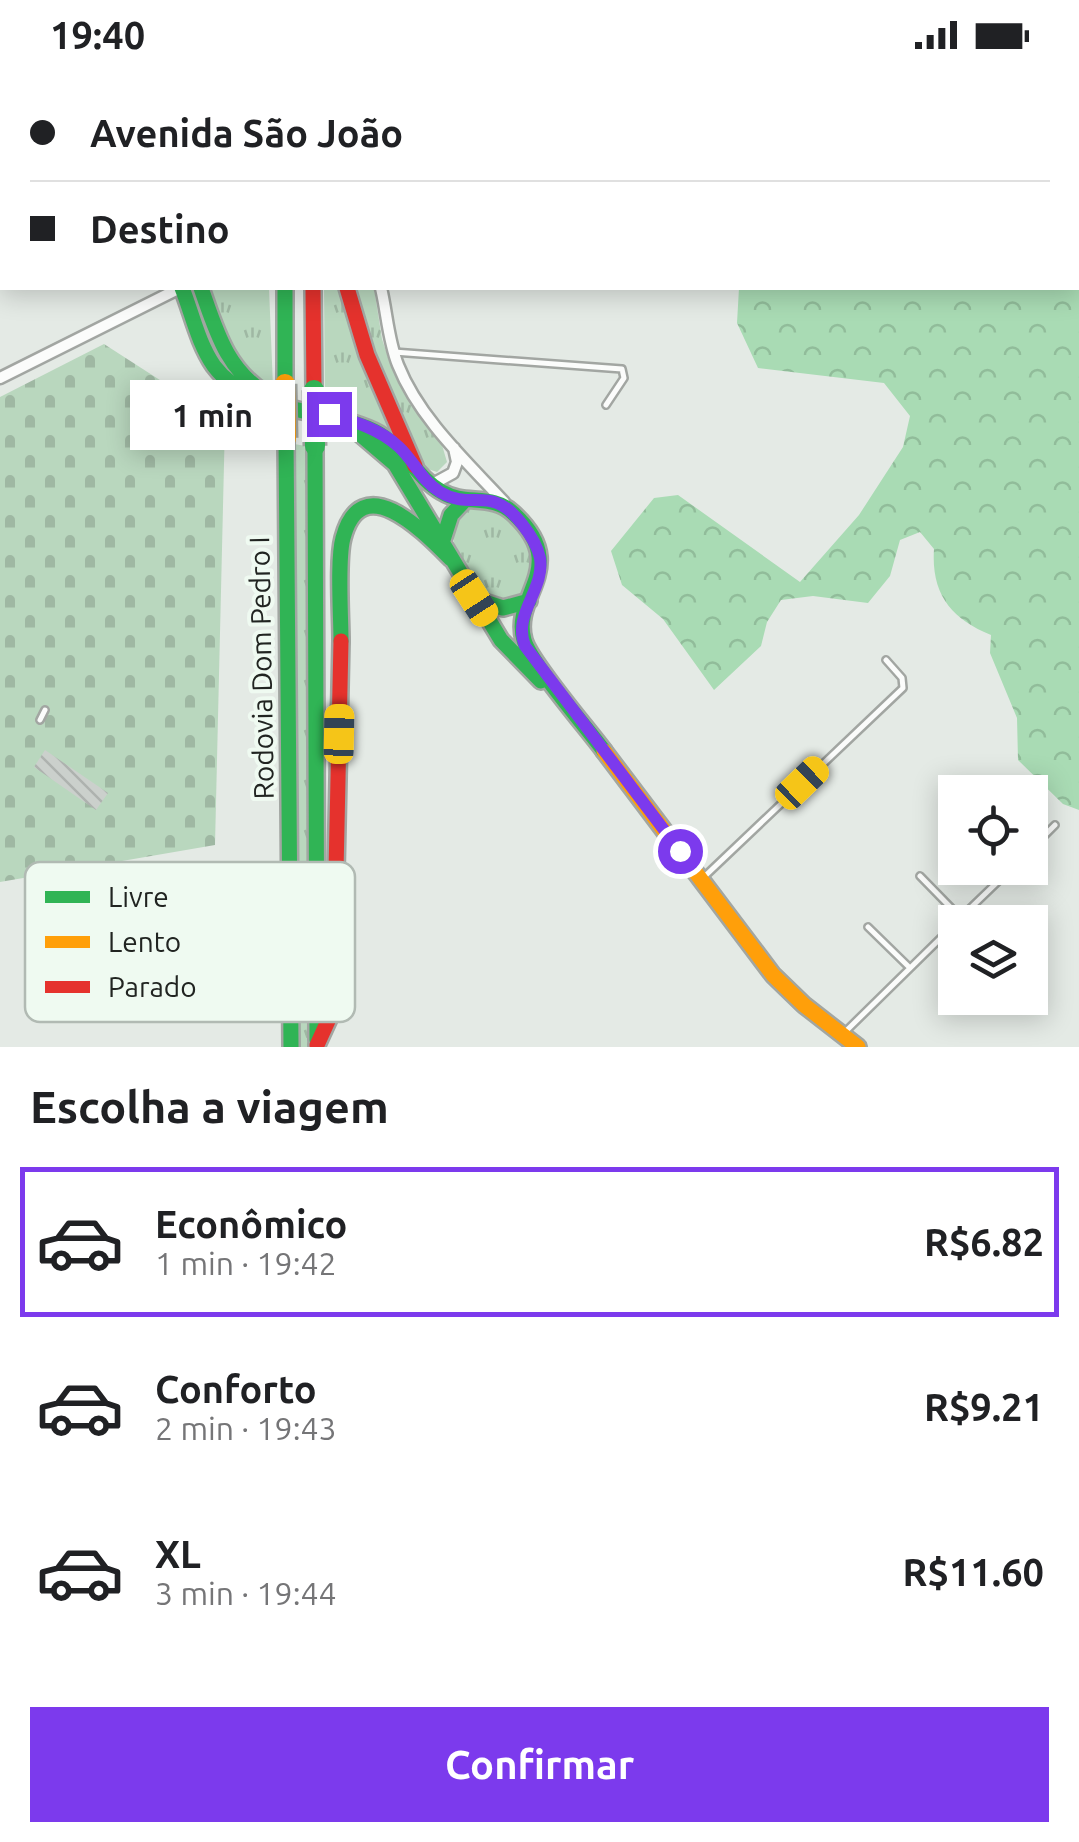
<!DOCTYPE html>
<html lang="pt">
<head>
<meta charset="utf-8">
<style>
  body { margin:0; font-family:Ubuntu,sans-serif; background:#f2f2f2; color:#202124; height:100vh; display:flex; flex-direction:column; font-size:38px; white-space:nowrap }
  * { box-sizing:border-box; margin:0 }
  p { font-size:32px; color:#757577 }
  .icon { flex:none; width:55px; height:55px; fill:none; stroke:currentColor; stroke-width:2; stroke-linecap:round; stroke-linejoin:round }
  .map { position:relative; height:977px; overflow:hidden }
  .sheet { display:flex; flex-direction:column; background:#fff; flex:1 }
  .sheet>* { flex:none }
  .banner { position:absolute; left:0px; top:0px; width:1080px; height:220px; box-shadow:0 5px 25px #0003; display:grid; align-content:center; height:220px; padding:0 30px; background:#fff }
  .controls { position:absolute; left:938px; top:705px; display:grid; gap:20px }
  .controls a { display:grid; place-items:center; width:110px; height:110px; border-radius:0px; background:#fff; box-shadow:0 5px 25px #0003; font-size:50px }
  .end { position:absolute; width:45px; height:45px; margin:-22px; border:12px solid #7c3aed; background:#fff; box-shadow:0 0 0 5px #fff }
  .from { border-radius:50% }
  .bubble { position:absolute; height:70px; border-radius:0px; background:#fff; box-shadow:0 5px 25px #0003; font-size:32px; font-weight:700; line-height:70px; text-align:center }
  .car { position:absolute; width:30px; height:60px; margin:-30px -15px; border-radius:12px; box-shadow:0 0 8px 2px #0007; background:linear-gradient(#f5c518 24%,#345 0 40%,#f5c518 0 76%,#345 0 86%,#f5c518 0) }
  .banner b { display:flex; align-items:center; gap:35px; height:95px; font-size:38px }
  .banner b+b { border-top:2px solid #e0e0e0 }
  .banner i { width:25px; height:25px; background:#202124 }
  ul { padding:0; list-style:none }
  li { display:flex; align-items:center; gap:30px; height:150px; margin:0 20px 15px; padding:0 10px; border:5px solid transparent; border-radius:0px }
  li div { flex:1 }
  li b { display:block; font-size:38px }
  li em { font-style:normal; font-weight:700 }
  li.active { border-color:#7c3aed }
  li>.icon { width:90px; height:90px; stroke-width:1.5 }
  h2 { padding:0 30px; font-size:45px; line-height:120px }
  .primary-button { display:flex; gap:20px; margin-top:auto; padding:20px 30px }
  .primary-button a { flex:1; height:115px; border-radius:0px; background:#7c3aed; color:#fff; font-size:40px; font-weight:700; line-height:115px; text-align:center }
  .status { display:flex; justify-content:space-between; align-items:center; height:70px; padding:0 50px; background:#fff; direction:ltr }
  .status svg { height:28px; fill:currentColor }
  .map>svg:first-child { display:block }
  .grass { fill:url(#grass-tufts) }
  .forest { fill:url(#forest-crowns) }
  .cemetery { fill:url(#cemetery-stones) }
  .building { fill:url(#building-back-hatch) }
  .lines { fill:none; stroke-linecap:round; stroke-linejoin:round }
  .lane-casing { stroke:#a2a6a2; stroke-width:10 }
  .street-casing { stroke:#a2a6a2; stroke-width:15 }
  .fast-casing { stroke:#a2a6a2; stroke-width:20 }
  .slow-casing { stroke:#a2a6a2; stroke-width:20 }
  .jam-casing { stroke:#a2a6a2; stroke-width:20 }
  .lane { stroke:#fbfcfb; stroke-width:5 }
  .street { stroke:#fbfcfb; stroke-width:10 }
  .fast { stroke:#30b455; stroke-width:15 }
  .slow { stroke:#ff9f0a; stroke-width:15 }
  .jam { stroke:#e5322d; stroke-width:15 }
  .fast-bridge-casing { stroke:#a2a6a2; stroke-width:25; stroke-linecap:butt }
  .slow-bridge-casing { stroke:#a2a6a2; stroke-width:25; stroke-linecap:butt }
  .fast-bridge { stroke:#30b455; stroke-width:20 }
  .slow-bridge { stroke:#ff9f0a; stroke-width:20 }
  .route { stroke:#7c3aed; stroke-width:12 }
  .labels { text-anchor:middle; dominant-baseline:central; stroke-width:8; stroke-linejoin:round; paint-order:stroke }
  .street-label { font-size:28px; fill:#212421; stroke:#effaf1 }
  .key { fill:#effaf1; stroke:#b1bab3; stroke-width:2.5 }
  .key-label { font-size:28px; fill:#212421 }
</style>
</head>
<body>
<div class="status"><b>19:40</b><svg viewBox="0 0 49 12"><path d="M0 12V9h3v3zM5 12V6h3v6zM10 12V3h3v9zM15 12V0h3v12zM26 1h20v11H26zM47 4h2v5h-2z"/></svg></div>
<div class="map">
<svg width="1079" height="977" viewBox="0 0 1079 977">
  <defs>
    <pattern id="grass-tufts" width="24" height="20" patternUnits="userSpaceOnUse" patternTransform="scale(2.5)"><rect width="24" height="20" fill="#b9d7be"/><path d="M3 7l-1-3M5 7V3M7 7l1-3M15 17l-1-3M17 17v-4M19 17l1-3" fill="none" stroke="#9fb8a3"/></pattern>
    <pattern id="forest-crowns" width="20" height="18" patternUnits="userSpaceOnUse" patternTransform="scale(2.5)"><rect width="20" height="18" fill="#a9dbb4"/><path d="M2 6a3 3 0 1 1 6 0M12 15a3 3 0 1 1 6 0" fill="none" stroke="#91bc9a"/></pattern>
    <pattern id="cemetery-stones" width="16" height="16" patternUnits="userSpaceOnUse" patternTransform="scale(2.5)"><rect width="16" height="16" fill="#b9d7be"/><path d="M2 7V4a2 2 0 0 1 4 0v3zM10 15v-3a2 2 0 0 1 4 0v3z" fill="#9fb8a3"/></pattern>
    <pattern id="building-back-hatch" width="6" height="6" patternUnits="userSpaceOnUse" patternTransform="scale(2.5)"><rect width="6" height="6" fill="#cbd0cc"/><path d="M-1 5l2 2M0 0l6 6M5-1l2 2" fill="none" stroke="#aeb2af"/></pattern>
  </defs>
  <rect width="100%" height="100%" fill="#e4eae5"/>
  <path class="grass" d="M208 218H269L273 317C229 304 222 256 208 218Z
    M324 218H342L393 363 358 346 325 335Z
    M351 218H374L382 269 390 293 418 343 442 375 447 392 437 402 425 398 387 321Z
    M294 374 306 376 312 977H297Z
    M483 435C514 444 534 471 532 503 531 513 527 524 518 528 476 548 417 441 483 435Z"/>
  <path class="forest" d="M368 0H1079V740L1063 734 1018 690 1017 648 990 583 991 565C951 549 931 524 934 479L920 462 900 470 890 506 868 533 813 526 781 530 767 552 761 576 714 620 663 549 622 515 611 481 654 428 678 425 800 512 859 445 903 377 910 346 884 313 758 298 737 253 739 218H1078V2H367Z"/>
  <path class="cemetery" d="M104 274 225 352 215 775 0 812V327Z"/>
  <path class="building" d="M45 680 108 723 96 740 34 697Z"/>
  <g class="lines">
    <g class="lane-casing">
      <path id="lane" d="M394 282 622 299 624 308 606 335
        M40 650 45 640
        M1030 780 1055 755
        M920 806 961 848
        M704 807 903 618 902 608 886 590
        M956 852 1012 798
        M868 857 910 898
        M845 962 955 854"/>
    </g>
    <g class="street-casing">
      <path id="street" d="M353 2 354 0
        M0 35 2 37
        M381 218C387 243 388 270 398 295 419 348 466 391 504 432
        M0 308 180 218
        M431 415 453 403 457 392 454 378"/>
    </g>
    <g class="fast-casing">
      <path id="fast" d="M285 0V2
        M142 2 144 0
        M194 2 195 0
        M182 218C192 243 198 273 214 296 251 345 323 337 374 361 403 375 415 407 442 422 465 436 492 423 513 443 572 497 511 525 524 570 530 592 587 658 604 681
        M201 218C216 260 226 299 266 324
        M285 218V314
        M354 359 395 394 501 570 541 611
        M286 368 291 977
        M315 376 317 970
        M442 473 451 445 465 430
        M478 530 503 538 529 531
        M341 571C341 546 337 490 343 468 362 396 426 464 451 489"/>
    </g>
    <g class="slow-casing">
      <path id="slow" d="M20 0 22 2
        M264 0 266 2
        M604 681 773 905 804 935 858 977"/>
    </g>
    <g class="jam-casing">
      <path id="jam" d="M316 0V2
        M313 218 314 320
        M347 218 367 285 415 396
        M317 975 333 940 341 571"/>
    </g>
    <use href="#lane" class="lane"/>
    <use href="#street" class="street"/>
    <use href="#fast" class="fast"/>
    <use href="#slow" class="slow"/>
    <use href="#jam" class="jam"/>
    <g class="fast-bridge-casing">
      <path id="fast-bridge" d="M314 320 315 376"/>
    </g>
    <g class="slow-bridge-casing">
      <path id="slow-bridge" d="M285 314 286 368"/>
    </g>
    <use href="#fast-bridge" class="fast-bridge"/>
    <use href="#slow-bridge" class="slow-bridge"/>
  </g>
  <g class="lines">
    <path class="route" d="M329 344C353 351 380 359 399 377 414 391 422 411 440 422 473 442 490 413 522 454 530 464 537 474 540 488 545 520 512 544 525 576L680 781"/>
  </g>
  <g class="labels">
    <g class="street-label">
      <text transform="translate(261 598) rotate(-91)">Rodovia Dom Pedro I</text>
    </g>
  </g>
  <rect x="25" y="792" width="330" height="160" rx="15" class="key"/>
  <rect x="45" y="821" width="45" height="12" fill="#30b455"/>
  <rect x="45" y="866" width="45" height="12" fill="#ff9f0a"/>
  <rect x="45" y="911" width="45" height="12" fill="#e5322d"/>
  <g class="key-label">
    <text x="108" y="837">Livre</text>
    <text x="108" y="882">Lento</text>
    <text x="108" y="927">Parado</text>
  </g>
</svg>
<div class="controls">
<a><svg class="icon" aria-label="locate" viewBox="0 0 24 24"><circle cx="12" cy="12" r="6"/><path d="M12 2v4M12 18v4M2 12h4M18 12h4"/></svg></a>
<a><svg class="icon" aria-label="layers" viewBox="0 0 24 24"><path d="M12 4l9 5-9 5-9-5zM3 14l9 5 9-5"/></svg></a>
</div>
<i class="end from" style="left:680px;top:781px"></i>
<i class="end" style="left:329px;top:344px"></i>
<div class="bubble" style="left:130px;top:310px;width:165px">1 min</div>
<i class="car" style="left:474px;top:528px;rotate:147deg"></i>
<i class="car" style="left:339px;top:664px;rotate:1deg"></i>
<i class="car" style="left:802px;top:713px;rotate:46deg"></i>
<div class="banner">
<b><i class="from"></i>Avenida São João</b>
<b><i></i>Destino</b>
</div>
</div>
<section class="sheet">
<h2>Escolha a viagem</h2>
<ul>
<li class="active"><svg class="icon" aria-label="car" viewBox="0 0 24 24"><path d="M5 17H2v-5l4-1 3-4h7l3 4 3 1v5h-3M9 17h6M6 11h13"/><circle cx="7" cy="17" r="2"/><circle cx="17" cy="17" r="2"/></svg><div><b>Econômico</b><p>1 min · 19:42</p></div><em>R$6.82</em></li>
<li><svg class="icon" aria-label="car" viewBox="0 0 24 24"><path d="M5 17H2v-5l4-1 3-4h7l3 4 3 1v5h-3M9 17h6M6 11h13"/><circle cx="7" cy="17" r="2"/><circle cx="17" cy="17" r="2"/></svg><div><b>Conforto</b><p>2 min · 19:43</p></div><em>R$9.21</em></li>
<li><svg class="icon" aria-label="car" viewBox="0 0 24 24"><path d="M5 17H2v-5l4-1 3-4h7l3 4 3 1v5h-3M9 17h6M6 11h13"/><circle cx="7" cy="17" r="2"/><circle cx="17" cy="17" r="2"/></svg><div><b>XL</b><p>3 min · 19:44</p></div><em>R$11.60</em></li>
</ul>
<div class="primary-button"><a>Confirmar</a></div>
</section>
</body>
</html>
